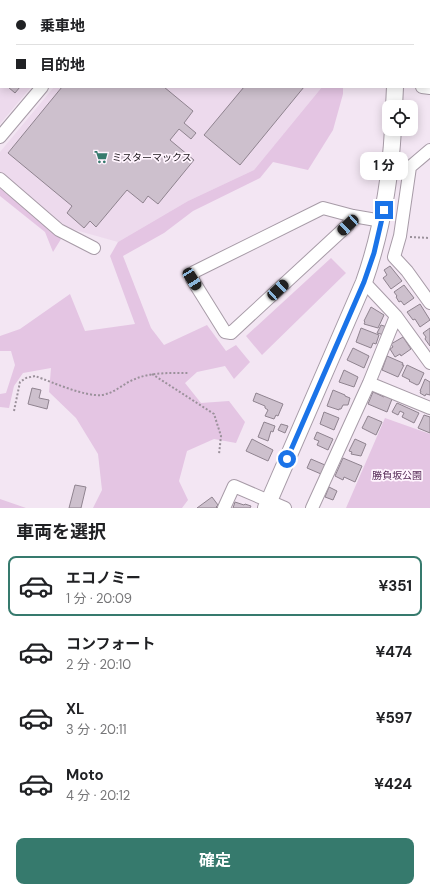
<!DOCTYPE html>
<html lang="ja">
<head>
<meta charset="utf-8">
<style>
  body { margin:0; font-family:"DM Sans","Noto Sans JP",sans-serif; background:#f6f6f6; color:#202124; height:100vh; display:flex; flex-direction:column; font-size:15px; white-space:nowrap }
  * { box-sizing:border-box; margin:0 }
  p { font-size:13px; color:#757577 }
  .icon { flex:none; width:22px; height:22px; fill:none; stroke:currentColor; stroke-width:2; stroke-linecap:round; stroke-linejoin:round }
  .map { position:relative; height:508px; overflow:hidden }
  .panel { display:flex; flex-direction:column; background:#fff; flex:1 }
  .panel>* { flex:none }
  .banner { position:absolute; left:0px; top:0px; width:430px; height:88px; box-shadow:0 2px 10px #0003; display:grid; align-content:center; height:88px; padding:0 16px; background:#fff }
  .tools { position:absolute; left:382px; top:100px; display:grid; gap:8px }
  .tools a { display:grid; place-items:center; width:36px; height:36px; border-radius:8px; background:#fff; box-shadow:0 2px 10px #0003; font-size:20px }
  .end { position:absolute; width:18px; height:18px; margin:-9px; border:5px solid #1a73e8; background:#fff; box-shadow:0 0 0 2px #fff }
  .from { border-radius:50% }
  .bubble { position:absolute; height:28px; border-radius:8px; background:#fff; box-shadow:0 2px 10px #0003; font-size:13px; font-weight:700; line-height:28px; text-align:center }
  .car { position:absolute; width:12px; height:24px; margin:-12px -6px; border-radius:5px; box-shadow:0 0 3px 1px #0007; background:linear-gradient(#222 24%,#8ab4d8 0 40%,#222 0 76%,#8ab4d8 0 86%,#222 0) }
  .banner b { display:flex; align-items:center; gap:14px; height:38px; font-size:15px }
  .banner b+b { border-top:1px solid #e0e0e0 }
  .banner i { width:10px; height:10px; background:#202124 }
  ul { padding:0; list-style:none }
  li { display:flex; align-items:center; gap:12px; height:60px; margin:0 8px 6px; padding:0 8px; border:2px solid transparent; border-radius:8px }
  li div { flex:1 }
  li b { display:block; font-size:15px }
  li em { font-style:normal; font-weight:700 }
  li.selected { border-color:#367a6d }
  li>.icon { width:36px; height:36px; stroke-width:1.5 }
  h2 { padding:0 16px; font-size:18px; line-height:48px }
  .cta { display:flex; gap:8px; margin-top:auto; padding:8px 16px }
  .cta a { flex:1; height:46px; border-radius:8px; background:#367a6d; color:#fff; font-size:16px; font-weight:700; line-height:46px; text-align:center }
  .map>svg:first-child { display:block }
  .built { fill:#eddaed }
  .green { fill:#e4c5e3 }
  .building { fill:#cdc0cd; stroke:#8f838f }
  .lines { fill:none; stroke-linecap:round; stroke-linejoin:round }
  .street-casing { stroke:#a79ba7; stroke-width:14 }
  .secondary-casing { stroke:#a79ba7; stroke-width:18 }
  .path { stroke:#9b919b; stroke-width:2; stroke-dasharray:2 2; stroke-linecap:butt }
  .street { stroke:#fff; stroke-width:12 }
  .secondary { stroke:#fff; stroke-width:16 }
  .route { stroke:#1a73e8; stroke-width:5 }
  .labels { text-anchor:middle; dominant-baseline:central; stroke-width:3.5; stroke-linejoin:round; paint-order:stroke }
  .poi-label { font-size:10px; fill:#171217; stroke:#fff4fe; text-anchor:start }
  .park-label { font-size:10px; fill:#552956; stroke:#fff4fe }
</style>
</head>
<body>
<div class="map">
<svg width="430" height="508" viewBox="0 0 430 508">
  <rect width="100%" height="100%" fill="#f3e6f3"/>
  <path class="built" d="M0 0H103L1 1V87H31L0 124Z
    M125 0H336L124 1Z
    M54 87H322L254 170 188 201 118 242 68 228 0 172V152Z"/>
  <path class="green" d="M322 87H343V94L333 130 308 170 273 162 260 178 193 211 164 233 123 256 151 328 164 345 207 325 226 351 236 345 250 362 234 379 225 366 197 372 185 383 201 403 229 401 245 422 236 443 214 439 187 451 179 481 188 500 182 508H93L102 490 98 454 76 418 49 392 51 368 23 373 14 386 9 408 0 407V394L6 393 15 365 11 351H0V336L20 329 70 294 85 331 135 324 110 256 118 242 188 201 254 170Z
    M0 188 61 239 53 252 45 232 0 196Z
    M331 258 346 273 262 355 246 336Z
    M385 418 430 434V508H346Z
    M0 499 26 508H0Z"/>
  <path class="building" d="M278 0H320L278 1Z
    M0 37H1V81L0 80Z
    M8 87H20L15 93Z
    M62 87H164L193 111 184 123 196 133 191 139 179 129 170 140 194 160 158 204 148 196 143 203 127 190 96 227 90 221 84 228 67 213 72 206 8 153Z
    M244 87H304L240 165 204 135Z
    M390 266 402 281 391 289 383 278 387 275 384 270Z
    M404 285 414 298 404 305 401 301 399 302 396 297 397 296 394 292Z
    M420 304 430 320 420 327 415 319 413 320 407 312Z
    M371 307 384 315 378 328 364 324 365 322 364 321Z
    M381 325 387 327 384 335 377 333Z
    M361 328 379 335 376 344 373 343 371 348 356 342Z
    M430 328V346L425 339 426 337 423 333Z
    M403 337 411 349 401 356 400 354 395 357 390 349 393 347 391 344Z
    M353 348 369 356 364 368 347 360Z
    M387 356 403 363 402 365H404L398 377 382 370Z
    M407 365 424 373 419 384 417 385 409 381 410 380 402 376Z
    M344 370 358 377 354 387 339 382Z
    M425 379 430 382V395L426 394 425 396 420 393 421 391H420Z
    M32 388 41 390 39 398 49 400 47 409 28 404Z
    M333 390 345 395V396L350 398 348 405H343L341 409H339V410L327 406Z
    M373 392 384 397 385 396 392 399 387 412 368 404Z
    M256 393 283 404 278 416 276 415 274 419 265 416 268 410 265 408V406L253 401Z
    M397 403 419 413 414 423 402 417 404 413 400 411 398 415 392 412Z
    M324 412 339 418 334 430 320 424Z
    M424 415 430 417V433L418 428Z
    M368 416 382 422 376 435 362 428Z
    M264 422 275 426 273 432 271 431 268 441 258 437Z
    M281 424 288 426 285 433 278 430Z
    M317 432 333 439 328 450 317 445 319 441 314 439Z
    M252 439 273 450 268 461 246 451Z
    M355 439 366 444 361 456 351 454 352 452 349 451Z
    M343 458 362 466 355 482 344 477 343 480 335 476Z
    M311 459 325 465 321 474 307 468Z
    M75 485 86 487 81 508H69Z
    M329 487 337 491 333 500 325 497Z
    M212 497 218 505 216 507 217 508H197Z
    M235 502 244 505 245 504 251 506 250 508H233Z"/>
  <g class="lines">
    <g class="street-casing">
      <path id="street" d="M114 1 115 0
        M429 20 430 21
        M429 55 430 54
        M422 87 430 88
        M0 137 42 87
        M430 150 410 167 400 236 394 257 407 271 430 303
        M0 179 59 230 94 248
        M353 216 348 225 231 333 225 332 192 279 194 272 323 208 353 216 382 221
        M364 282 396 316 430 363
        M369 383 430 408
        M224 508 234 486 285 508
        M312 508 369 383 396 316"/>
    </g>
    <g class="secondary-casing">
      <path id="secondary" d="M399 1V0
        M394 107 395 87
        M266 508 364 282C382 231 390 182 393 129"/>
    </g>
    <path class="path" d="M410 237 430 238
      M152 374 214 414 221 436 219 454
      M14 411 20 382 26 378 35 376C52 382 85 397 102 395 115 393 124 383 135 379 151 372 172 373 189 373"/>
    <use href="#street" class="street"/>
    <use href="#secondary" class="secondary"/>
  </g>
  <g class="lines">
    <path class="route" d="M287 459 364 282 374 253 384 210"/>
  </g>
  <defs>
    <g id="supermarket-bare" transform="scale(1.08)"><path d="M-6-5.5h2.5l.6 2H6L4.5 2H-2.5L-4.4-4H-6ZM-1.5 3.2a1.3 1.3 0 1 0 .1 0ZM3 3.2a1.3 1.3 0 1 0 .1 0Z" fill="#367a6d" stroke="#fff4fe" stroke-width="2.5" paint-order="stroke"/></g>
  </defs>
  <g fill-rule="evenodd">
    <use href="#supermarket-bare" x="101" y="157"/>
  </g>
  <g class="labels">
    <g class="poi-label">
      <text x="112" y="157">ミスターマックス</text>
    </g>
    <g class="park-label">
      <text x="397" y="475">勝負坂公園</text>
    </g>
  </g>
</svg>
<div class="tools">
<a><svg class="icon" aria-label="locate" viewBox="0 0 24 24"><circle cx="12" cy="12" r="6"/><path d="M12 2v4M12 18v4M2 12h4M18 12h4"/></svg></a>
</div>
<i class="end from" style="left:287px;top:459px"></i>
<i class="end" style="left:384px;top:210px"></i>
<div class="bubble" style="left:360px;top:152px;width:48px">1 分</div>
<i class="car" style="left:348px;top:225px;rotate:227deg"></i>
<i class="car" style="left:192px;top:279px;rotate:148deg"></i>
<i class="car" style="left:278px;top:290px;rotate:47deg"></i>
<div class="banner">
<b><i class="from"></i>乗車地</b>
<b><i></i>目的地</b>
</div>
</div>
<section class="panel">
<h2>車両を選択</h2>
<ul>
<li class="selected"><svg class="icon" aria-label="car" viewBox="0 0 24 24"><path d="M5 17H2v-5l4-1 3-4h7l3 4 3 1v5h-3M9 17h6M6 11h13"/><circle cx="7" cy="17" r="2"/><circle cx="17" cy="17" r="2"/></svg><div><b>エコノミー</b><p>1 分 · 20:09</p></div><em>¥351</em></li>
<li><svg class="icon" aria-label="car" viewBox="0 0 24 24"><path d="M5 17H2v-5l4-1 3-4h7l3 4 3 1v5h-3M9 17h6M6 11h13"/><circle cx="7" cy="17" r="2"/><circle cx="17" cy="17" r="2"/></svg><div><b>コンフォート</b><p>2 分 · 20:10</p></div><em>¥474</em></li>
<li><svg class="icon" aria-label="car" viewBox="0 0 24 24"><path d="M5 17H2v-5l4-1 3-4h7l3 4 3 1v5h-3M9 17h6M6 11h13"/><circle cx="7" cy="17" r="2"/><circle cx="17" cy="17" r="2"/></svg><div><b>XL</b><p>3 分 · 20:11</p></div><em>¥597</em></li>
<li><svg class="icon" aria-label="car" viewBox="0 0 24 24"><path d="M5 17H2v-5l4-1 3-4h7l3 4 3 1v5h-3M9 17h6M6 11h13"/><circle cx="7" cy="17" r="2"/><circle cx="17" cy="17" r="2"/></svg><div><b>Moto</b><p>4 分 · 20:12</p></div><em>¥424</em></li>
</ul>
<div class="cta"><a>確定</a></div>
</section>
</body>
</html>
